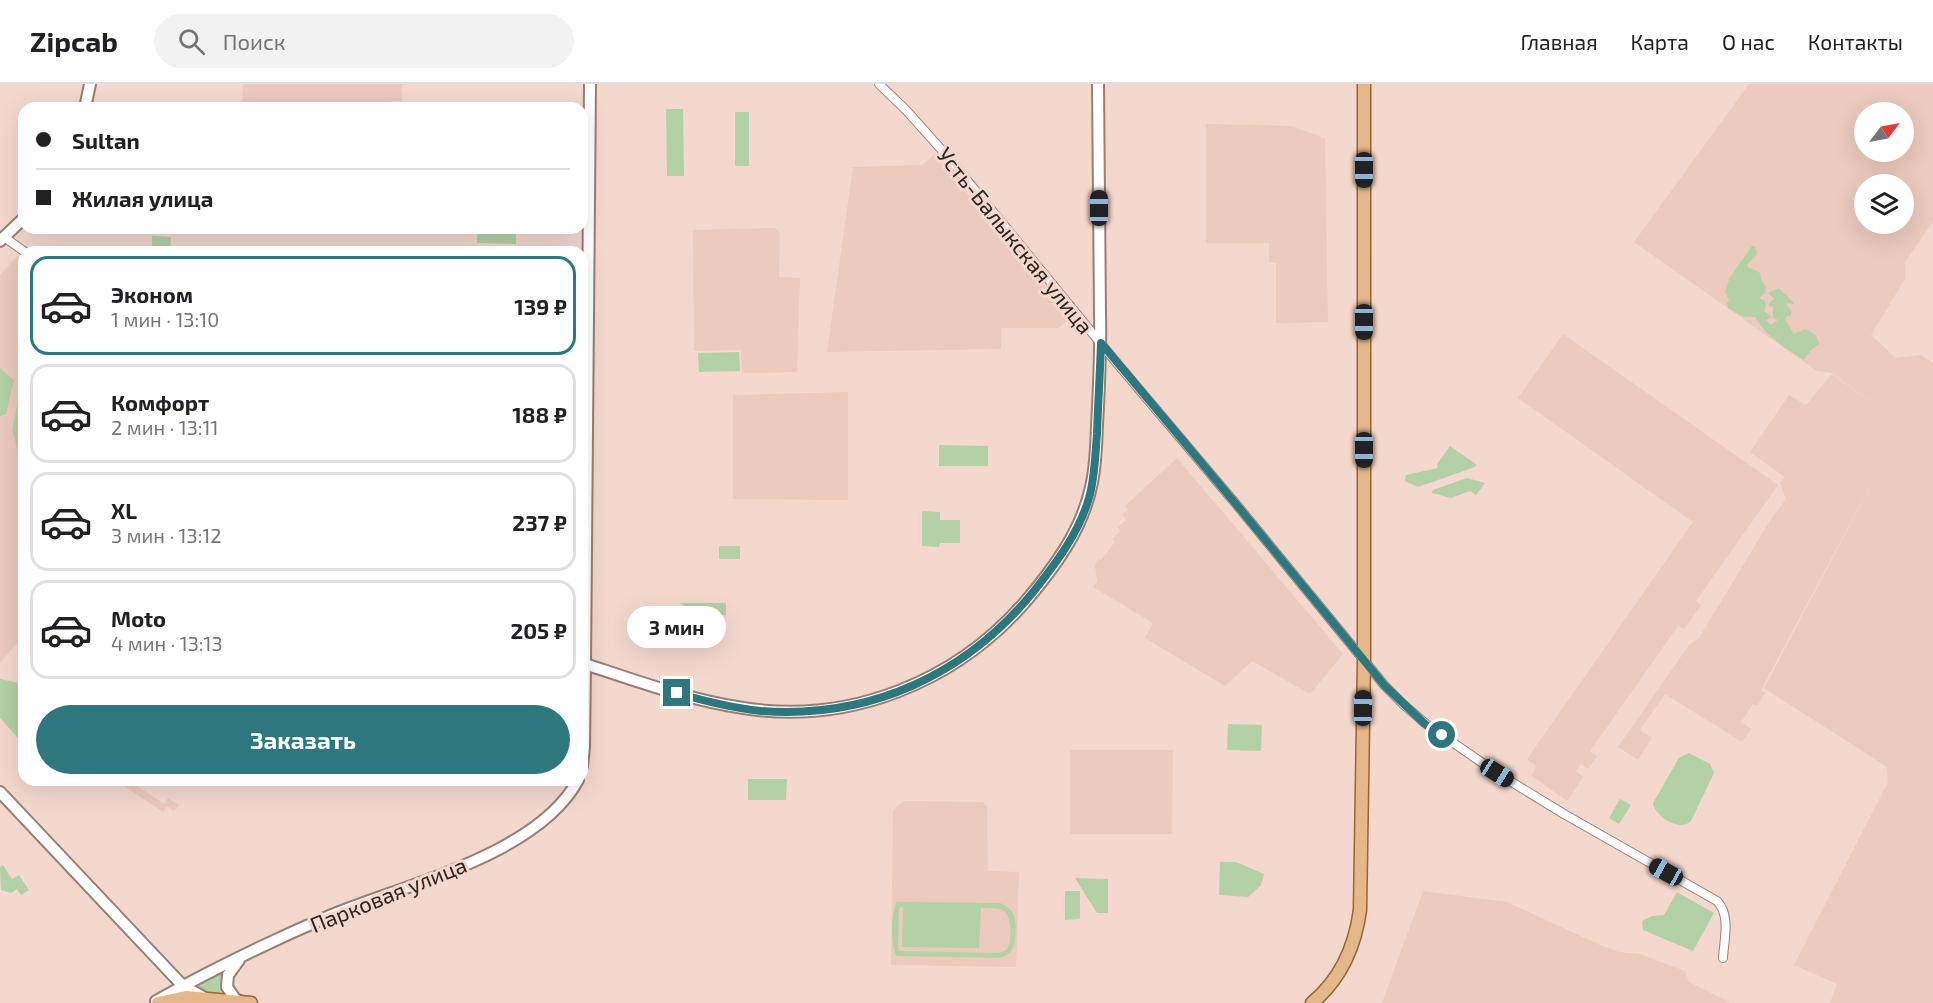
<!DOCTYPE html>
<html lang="ru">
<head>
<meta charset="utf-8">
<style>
  body { margin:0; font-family:"Exo 2",sans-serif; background:#f2f2f2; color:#202124; height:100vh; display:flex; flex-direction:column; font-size:22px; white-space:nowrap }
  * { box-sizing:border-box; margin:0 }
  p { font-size:20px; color:#757577 }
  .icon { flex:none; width:33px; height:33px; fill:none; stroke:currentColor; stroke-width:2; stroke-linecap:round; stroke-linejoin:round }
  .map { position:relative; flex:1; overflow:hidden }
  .drawer { position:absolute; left:18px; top:162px; width:570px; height:540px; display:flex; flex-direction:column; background:#fff; border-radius:18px; box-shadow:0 6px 24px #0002 }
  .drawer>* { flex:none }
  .banner { position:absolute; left:18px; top:18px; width:570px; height:132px; border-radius:18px; box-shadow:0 6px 24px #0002; display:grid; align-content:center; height:132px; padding:0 18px; background:#fff }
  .needle { width:39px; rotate:58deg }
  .tools { position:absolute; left:1854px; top:18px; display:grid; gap:12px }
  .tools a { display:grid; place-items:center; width:60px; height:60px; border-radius:50%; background:#fff; box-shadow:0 6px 24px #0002; font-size:30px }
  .end { position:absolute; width:27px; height:27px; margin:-14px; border:8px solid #2e777e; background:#fff; box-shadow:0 0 0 3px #fff }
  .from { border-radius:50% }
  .bubble { position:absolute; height:42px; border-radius:21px; background:#fff; box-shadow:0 6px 24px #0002; font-size:20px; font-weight:700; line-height:42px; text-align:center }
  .car { position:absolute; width:18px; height:36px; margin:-18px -9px; border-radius:8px; box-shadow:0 0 4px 2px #0007; background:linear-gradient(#222 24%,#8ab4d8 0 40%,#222 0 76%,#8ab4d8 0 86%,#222 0) }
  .banner b { display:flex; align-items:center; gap:21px; height:57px; font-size:22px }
  .banner b+b { border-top:2px solid #e0e0e0 }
  .banner i { width:15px; height:15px; background:#202124 }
  ul { padding:10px 0 0; list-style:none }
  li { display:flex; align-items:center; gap:18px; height:99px; margin:0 12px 9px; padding:0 6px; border:3px solid #e0e0e0; border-radius:18px }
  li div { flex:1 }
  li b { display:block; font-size:22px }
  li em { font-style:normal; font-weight:700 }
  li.on { border-color:#2e777e }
  li>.icon { width:54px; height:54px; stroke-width:1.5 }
  .button { display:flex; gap:12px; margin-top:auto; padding:12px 18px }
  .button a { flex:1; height:69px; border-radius:36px; background:#2e777e; color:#fff; font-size:24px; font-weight:700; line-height:69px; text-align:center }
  header { display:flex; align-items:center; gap:36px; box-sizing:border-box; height:84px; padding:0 30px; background:#fff; border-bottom:2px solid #e0e0e0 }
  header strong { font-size:28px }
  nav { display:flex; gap:33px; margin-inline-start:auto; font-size:21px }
  .search { width:420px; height:54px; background:#f2f2f2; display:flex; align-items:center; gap:15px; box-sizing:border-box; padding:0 21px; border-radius:33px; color:#757577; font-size:22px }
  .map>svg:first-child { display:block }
  .built { fill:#eccabd; fill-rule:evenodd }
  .green { fill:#b3d0a6; fill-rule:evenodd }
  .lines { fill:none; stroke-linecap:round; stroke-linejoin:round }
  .street-casing { stroke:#987f76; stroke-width:10 }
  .secondary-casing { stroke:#987f76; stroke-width:14 }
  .primary-casing { stroke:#986533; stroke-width:15 }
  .street { stroke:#fff; stroke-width:8 }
  .secondary { stroke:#fff; stroke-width:10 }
  .primary { stroke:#e4b88b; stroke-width:12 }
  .route { stroke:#2e777e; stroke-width:8 }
  .labels { text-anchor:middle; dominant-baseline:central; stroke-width:6; stroke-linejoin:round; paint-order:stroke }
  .street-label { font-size:22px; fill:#2d231f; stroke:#f4d8ce }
</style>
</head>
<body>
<header>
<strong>Zipcab</strong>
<div class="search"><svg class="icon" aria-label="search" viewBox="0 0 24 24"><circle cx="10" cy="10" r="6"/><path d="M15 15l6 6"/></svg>Поиск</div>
<nav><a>Главная</a><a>Карта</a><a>О нас</a><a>Контакты</a></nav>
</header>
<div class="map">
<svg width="1933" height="919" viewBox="0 0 1933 919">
  <rect width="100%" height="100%" fill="#f4d8ce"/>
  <path class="built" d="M243 0H402V17H391L390 24H242Z
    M1749 0H1933V138L1905 178V195L1871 251 1896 274 1921 271 1933 279V919H1830L1837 900 1794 881 1888 698 1887 683 1764 604 1896 354 1761 606 1765 609 1757 622 1753 620 1741 638 1751 645 1742 658 1665 610 1640 646 1652 654 1638 676 1618 663 1689 561 1699 554 1771 435 1786 415 1780 399 1785 393 1750 368 1789 311 1806 321 1832 290 1903 342 1832 289 1817 287 1634 158ZM1864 28H1904V68H1864ZM1864 100H1904V140H1864Z
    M1206 40 1291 42 1325 54 1328 238 1276 239V179L1269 178V159H1206Z
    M935 70 1070 234 1059 244H1001V265L827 268 853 83 922 81Z
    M775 144 780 150 779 193 800 194 797 288 742 289 741 266 694 267 693 146Z
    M17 172 24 178V551L0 579V191Z
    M1563 250 1778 401 1696 517 1701 521 1684 545 1678 542 1590 667 1597 672 1588 685 1581 680 1576 687 1583 693 1567 717 1532 692 1536 682 1527 675 1693 438 1518 314Z
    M848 308V416L733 415V311Z
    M1177 374 1343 570 1310 610 1252 577 1225 602 1145 554 1153 539 1093 503 1097 497 1095 481 1098 475 1101 476 1115 458 1113 455 1120 447 1118 443 1126 436 1122 430 1128 426 1125 422Z
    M1070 666H1173L1172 750H1070Z
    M115 696H129L164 720 168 714 179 721 174 727 167 722 163 728Z
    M904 717 983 718 987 723 988 787 1019 788 1016 883 891 881 893 726Z
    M1423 807 1507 818 1600 861 1619 868 1640 870 1685 887 1689 898 1731 919H1382Z"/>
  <path class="green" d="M666 25H683L684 92H667Z
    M735 28H749V82H735Z
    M477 144H516V160L477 159Z
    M152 152 171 153 170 168H152Z
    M1752 162H1755L1757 170 1747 181 1749 184 1759 188 1761 192V196L1766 203 1765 209 1759 214 1764 216 1766 222 1764 227 1772 233 1766 236 1771 241 1778 236 1773 233V222L1770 223 1769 220 1774 214 1768 209 1779 204 1794 219 1793 220 1786 219 1791 227V231L1786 233V237L1794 250 1805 245 1816 251 1819 260 1811 266 1804 276C1786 265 1766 252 1755 233H1744L1728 224 1727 219 1729 216 1725 208 1730 193Z
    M739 268 740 287 699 288 698 269Z
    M0 284 14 296 6 330 0 332Z
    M23 309 24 313V386L12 346 20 310Z
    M939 361 988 362V382H939Z
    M1450 362 1477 381 1475 383 1418 403 1405 397 1406 391 1438 384 1437 380Z
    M1467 394 1485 399 1476 411 1470 407 1451 414 1432 409 1433 406Z
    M922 427 940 428V436H960V459H940L939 463 922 462Z
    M719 462H740V475H719Z
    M680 519H726V531L701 532Z
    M0 595 24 600V661L0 634Z
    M1228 640 1262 641 1261 667 1227 666Z
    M1689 669 1710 680 1714 689 1691 737C1680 748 1655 733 1653 719L1679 674Z
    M748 695H787L786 716H748Z
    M1620 715 1631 721 1619 740 1609 734Z
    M1220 778H1236L1264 790 1261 801 1248 813 1219 811Z
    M3 781 12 795 19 791 29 806 21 811 17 805 11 809 1 806 0 783Z
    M1075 794 1108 795V829H1097Z
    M1065 807H1080V835L1065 836Z
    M1677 808 1714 829 1693 867 1643 846 1642 837 1652 832 1664 831Z
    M897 818 1000 819C1004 821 1009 823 1012 828 1017 835 1017 859 1011 867 1008 871 1003 873 999 874L897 872C890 864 891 826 897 818ZM901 823H903L902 863 979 864 981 824C988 824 998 823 1004 827 1012 833 1012 858 1007 865 1004 868 1002 868 998 869L900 867 898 864 899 825Z
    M225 886 221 897V910L202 906 193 902Z"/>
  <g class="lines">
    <g class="street-casing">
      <path id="street" d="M879 0 906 26 948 73 1116 278 1236 420 1385 602 1403 620 1426 640 1497 689 1564 730 1717 817C1731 831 1724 856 1723 874
        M4 153 25 168"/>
    </g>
    <g class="secondary-casing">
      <path id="secondary" d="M85 24 90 0
        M0 157 24 134
        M585 580C637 597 689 616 743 624 850 641 956 598 1026 517 1054 484 1082 446 1091 403 1096 383 1096 362 1097 342 1099 305 1101 267 1100 230 1100 153 1098 77 1098 0
        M582 682 584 663 585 580 590 0
        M0 708 183 902 203 913
        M239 876 228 891 227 903 235 915 242 918
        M156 917C211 886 269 858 327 833 402 801 537 772 578 696"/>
    </g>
    <g class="primary-casing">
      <path id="primary" d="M158 919 186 913 251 919
        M1312 919C1341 895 1355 863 1360 826L1364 577V0"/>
    </g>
    <use href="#street" class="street"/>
    <use href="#secondary" class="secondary"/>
    <use href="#primary" class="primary"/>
  </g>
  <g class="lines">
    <path class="route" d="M677 609C704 617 733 624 761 627 870 635 966 591 1034 507 1056 479 1079 449 1089 414 1095 393 1095 372 1097 350 1098 320 1100 290 1101 259L1236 420 1385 602 1425 640 1442 651"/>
  </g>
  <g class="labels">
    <g class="street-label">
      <text transform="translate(1016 156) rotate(51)">Усть-Балыкская улица</text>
      <text transform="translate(388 810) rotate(-22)">Парковая улица</text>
    </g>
  </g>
</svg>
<div class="tools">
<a><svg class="needle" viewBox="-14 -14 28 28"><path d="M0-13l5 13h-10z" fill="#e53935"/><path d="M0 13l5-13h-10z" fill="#757577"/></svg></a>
<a><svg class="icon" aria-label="layers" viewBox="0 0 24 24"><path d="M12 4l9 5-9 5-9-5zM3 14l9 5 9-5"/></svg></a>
</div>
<i class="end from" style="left:1442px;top:651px"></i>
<i class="end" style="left:677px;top:609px"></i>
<div class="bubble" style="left:627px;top:522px;width:99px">3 мин</div>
<i class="car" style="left:1364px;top:86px;rotate:180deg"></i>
<i class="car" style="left:1099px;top:124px;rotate:0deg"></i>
<i class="car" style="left:1364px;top:238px;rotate:180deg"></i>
<i class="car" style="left:1364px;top:366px;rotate:180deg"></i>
<i class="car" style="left:1363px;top:624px;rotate:1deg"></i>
<i class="car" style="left:1497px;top:689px;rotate:122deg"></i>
<i class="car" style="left:1666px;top:788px;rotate:299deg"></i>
<div class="banner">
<b><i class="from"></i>Sultan</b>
<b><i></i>Жилая улица</b>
</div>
<section class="drawer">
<ul>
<li class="on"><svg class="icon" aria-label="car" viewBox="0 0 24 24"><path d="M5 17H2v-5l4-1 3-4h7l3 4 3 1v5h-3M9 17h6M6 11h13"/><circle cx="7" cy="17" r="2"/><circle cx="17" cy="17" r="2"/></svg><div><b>Эконом</b><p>1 мин · 13:10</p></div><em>139 ₽</em></li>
<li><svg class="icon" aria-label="car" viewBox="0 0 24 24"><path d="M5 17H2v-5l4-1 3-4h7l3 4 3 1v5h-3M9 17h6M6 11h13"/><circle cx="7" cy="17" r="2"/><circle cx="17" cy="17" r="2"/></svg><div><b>Комфорт</b><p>2 мин · 13:11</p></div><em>188 ₽</em></li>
<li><svg class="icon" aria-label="car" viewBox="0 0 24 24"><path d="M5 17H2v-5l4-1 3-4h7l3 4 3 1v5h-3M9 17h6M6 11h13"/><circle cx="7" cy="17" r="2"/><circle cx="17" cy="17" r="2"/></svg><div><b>XL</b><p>3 мин · 13:12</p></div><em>237 ₽</em></li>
<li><svg class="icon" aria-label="car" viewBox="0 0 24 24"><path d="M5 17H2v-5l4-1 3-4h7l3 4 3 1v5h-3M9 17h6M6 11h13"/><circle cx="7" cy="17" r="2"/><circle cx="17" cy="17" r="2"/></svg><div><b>Moto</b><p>4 мин · 13:13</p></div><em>205 ₽</em></li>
</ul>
<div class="button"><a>Заказать</a></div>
</section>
</div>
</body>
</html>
